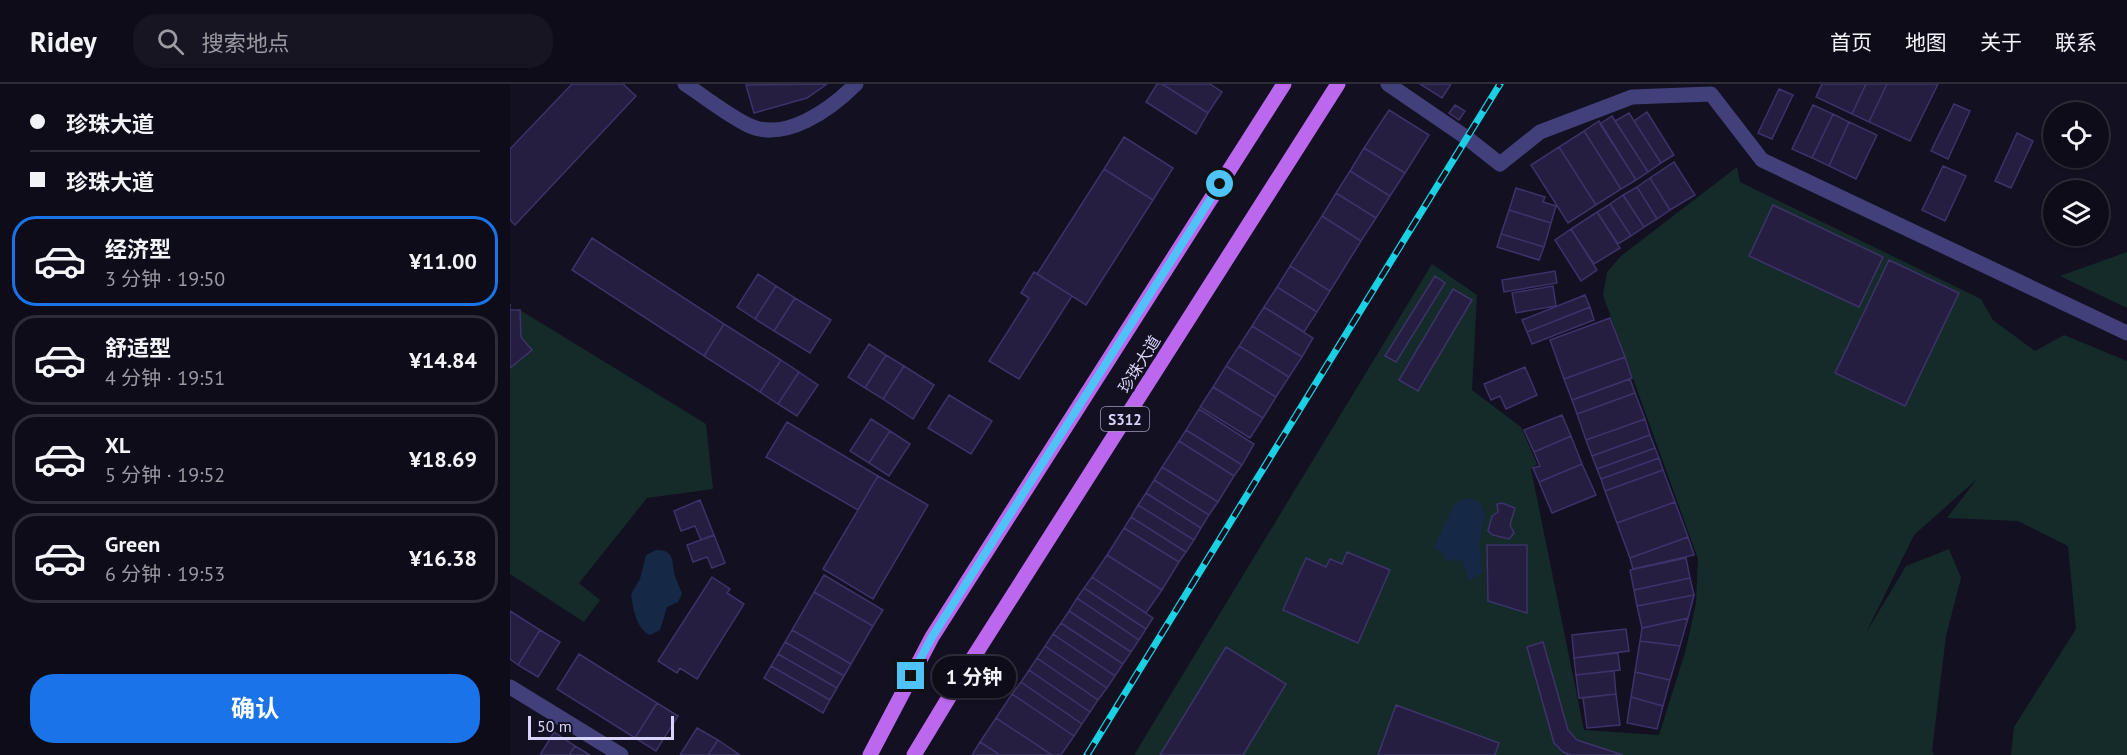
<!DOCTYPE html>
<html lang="zh">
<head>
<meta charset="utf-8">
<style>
  body { margin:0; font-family:"PT Sans","Noto Sans SC",sans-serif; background:#171522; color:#f1f3f6; height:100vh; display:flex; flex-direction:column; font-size:22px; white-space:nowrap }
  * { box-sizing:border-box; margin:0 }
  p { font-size:20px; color:#9b9ba2 }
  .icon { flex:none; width:33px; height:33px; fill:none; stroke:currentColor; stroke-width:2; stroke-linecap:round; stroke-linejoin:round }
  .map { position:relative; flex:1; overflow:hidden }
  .side { display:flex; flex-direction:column; background:#0e0c19; width:510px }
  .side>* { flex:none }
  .guide { display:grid; align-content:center; height:132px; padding:0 30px; background:#0e0c19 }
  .fabs { position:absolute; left:1533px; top:18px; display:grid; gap:12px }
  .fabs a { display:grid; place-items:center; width:66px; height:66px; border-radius:50%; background:#0e0c19; box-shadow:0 2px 4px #0004,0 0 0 2px #2e2c38; font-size:30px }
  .scale { position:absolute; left:18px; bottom:15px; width:146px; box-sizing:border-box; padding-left:6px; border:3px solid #d9d5fa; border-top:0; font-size:16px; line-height:21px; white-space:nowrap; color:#d9d5fa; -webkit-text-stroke:4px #131021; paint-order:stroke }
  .end { position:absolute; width:27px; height:27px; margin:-14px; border:8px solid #4fc3f7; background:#111; box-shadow:0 0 0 3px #111 }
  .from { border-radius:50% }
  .bubble { position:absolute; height:42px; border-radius:21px; background:#0e0c19; box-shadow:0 2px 4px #0004,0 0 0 2px #2e2c38; font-size:20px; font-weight:700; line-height:42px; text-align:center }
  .guide b { display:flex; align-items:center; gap:21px; height:57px; font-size:22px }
  .guide b+b { border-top:2px solid #2e2c38 }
  .guide i { width:15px; height:15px; background:#f1f3f6 }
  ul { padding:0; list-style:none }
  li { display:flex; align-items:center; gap:18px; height:90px; margin:0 12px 9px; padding:0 18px; border:3px solid #2e2c38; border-radius:24px }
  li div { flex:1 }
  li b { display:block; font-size:22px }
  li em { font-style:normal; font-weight:700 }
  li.on { border-color:#1a73e8 }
  li>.icon { width:54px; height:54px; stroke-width:1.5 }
  .primary-button { display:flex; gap:12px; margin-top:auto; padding:12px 30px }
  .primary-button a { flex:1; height:69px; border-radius:24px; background:#1a73e8; color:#fff; font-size:24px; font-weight:700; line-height:69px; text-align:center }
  header { display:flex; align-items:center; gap:36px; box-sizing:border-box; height:84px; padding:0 30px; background:#0e0c19; border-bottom:2px solid #2e2c38 }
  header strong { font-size:28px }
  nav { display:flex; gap:33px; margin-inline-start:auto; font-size:21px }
  .search { width:420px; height:54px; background:#171522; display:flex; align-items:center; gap:15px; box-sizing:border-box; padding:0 21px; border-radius:24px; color:#9b9ba2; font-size:22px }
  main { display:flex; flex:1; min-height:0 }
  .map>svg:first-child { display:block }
  .green { fill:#142b2a }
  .water { fill:#152946 }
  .building { fill:#251e40; stroke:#3d336a; stroke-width:1.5 }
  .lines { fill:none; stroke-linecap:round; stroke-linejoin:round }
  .street { stroke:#42407b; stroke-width:15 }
  .primary { stroke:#bb68ef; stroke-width:15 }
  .rail-casing { stroke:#19d1e3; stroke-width:7 }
  .rail { stroke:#131021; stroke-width:4.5; stroke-dasharray:14; stroke-linecap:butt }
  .route { stroke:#4fc3f7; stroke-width:8 }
  .labels { text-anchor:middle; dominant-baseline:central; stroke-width:6; stroke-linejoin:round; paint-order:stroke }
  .shield { fill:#131021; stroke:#9e9ab9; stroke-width:1.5 }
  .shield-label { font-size:15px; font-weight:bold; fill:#d9d5fa }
  .street-label { font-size:16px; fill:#d9d5fa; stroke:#131021 }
</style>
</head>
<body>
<header>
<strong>Ridey</strong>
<div class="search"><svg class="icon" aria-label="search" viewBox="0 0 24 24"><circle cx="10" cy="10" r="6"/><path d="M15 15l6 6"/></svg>搜索地点</div>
<nav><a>首页</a><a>地图</a><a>关于</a><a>联系</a></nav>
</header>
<main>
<section class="side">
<div class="guide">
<b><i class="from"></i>珍珠大道</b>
<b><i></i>珍珠大道</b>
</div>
<ul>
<li class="on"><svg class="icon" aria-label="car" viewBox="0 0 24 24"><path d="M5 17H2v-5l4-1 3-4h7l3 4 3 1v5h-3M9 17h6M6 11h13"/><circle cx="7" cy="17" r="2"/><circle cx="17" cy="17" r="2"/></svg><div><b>经济型</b><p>3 分钟 · 19:50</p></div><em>¥11.00</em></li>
<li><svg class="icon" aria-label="car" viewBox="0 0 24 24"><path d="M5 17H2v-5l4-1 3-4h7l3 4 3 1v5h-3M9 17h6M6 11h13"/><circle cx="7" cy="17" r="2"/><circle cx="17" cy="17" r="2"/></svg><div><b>舒适型</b><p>4 分钟 · 19:51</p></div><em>¥14.84</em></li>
<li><svg class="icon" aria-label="car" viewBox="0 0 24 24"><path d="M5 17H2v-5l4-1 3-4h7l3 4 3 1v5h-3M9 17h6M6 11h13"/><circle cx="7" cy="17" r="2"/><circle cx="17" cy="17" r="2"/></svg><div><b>XL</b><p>5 分钟 · 19:52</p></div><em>¥18.69</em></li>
<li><svg class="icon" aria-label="car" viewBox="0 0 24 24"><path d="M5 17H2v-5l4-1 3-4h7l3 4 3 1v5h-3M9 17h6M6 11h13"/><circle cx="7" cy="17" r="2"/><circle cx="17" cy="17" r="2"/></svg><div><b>Green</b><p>6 分钟 · 19:53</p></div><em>¥16.38</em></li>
</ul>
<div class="primary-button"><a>确认</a></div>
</section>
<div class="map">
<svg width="1617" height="671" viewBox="0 0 1617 671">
  <rect width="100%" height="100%" fill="#131021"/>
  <path class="green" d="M1227 83 1230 98 1471 215 1483 236 1525 267 1554 251 1617 277V671H1501L1504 643 1566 545 1558 462 1508 437 1437 434 1467 395 1404 451 1356 549 1396 482 1439 465 1451 494 1436 552 1422 667 1424 671H624L922 180 967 211 962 306 1011 343 1027 380 1021 385 1074 646 1149 651 1176 565 1186 519 1188 475 1093 211 1097 188 1111 172Z
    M1617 168V224L1550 192Z
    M10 226 196 340 203 405 137 414 69 499 90 516 74 538 0 490V284L22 266 11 253Z"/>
  <path class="water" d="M959 414 970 419 975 431 969 459 973 488 959 497 952 477 944 475 938 478 932 468 924 463 945 419Z
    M146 466C166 466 161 478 165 492 167 498 170 504 172 510L168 518 157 523 150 546 140 551C126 545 123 524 121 510L130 495 136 471Z"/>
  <path class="building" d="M62 0H113L126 12 5 141 0 136V65Z
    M317 0 297 14 244 29 236 1Z
    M647 0H652L698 29 686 50 636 18Z
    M652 0H700L712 8 698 29Z
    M910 0H941L932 14Z
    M1312 0H1356L1342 30 1306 13Z
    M1356 0H1377L1359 38 1342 30Z
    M1377 0H1428L1400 57 1359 38Z
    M1269 5 1283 11 1262 55 1248 49Z
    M1444 20 1460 27 1438 75 1421 67Z
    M945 21 955 27 949 36 939 29Z
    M1303 21 1323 30 1302 74 1282 65Z
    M879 26 919 51 895 89 854 64Z
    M1137 28 1164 71 1151 79 1124 37Z
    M1119 29 1151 79 1138 88 1105 37Z
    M1323 30 1339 38 1319 82 1302 74Z
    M1102 32 1138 88 1126 96 1090 40Z
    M1089 37 1126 96 1111 105 1074 47Z
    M1339 38 1367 51 1346 95 1319 82Z
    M1074 47 1111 105 1086 121 1049 63Z
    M1507 49 1523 57 1501 104 1485 97Z
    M614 53 663 84 643 116 594 85Z
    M1049 63 1086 121 1058 139 1021 81Z
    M854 64 895 89 880 112 840 87Z
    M1164 78 1185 111 1160 126 1140 94Z
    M1433 82 1456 92 1435 137 1412 126Z
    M594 85 643 116 576 221 527 190Z
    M840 87 880 112 866 134 826 109Z
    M1140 94 1160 126 1147 135 1127 103Z
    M1127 103 1147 135 1134 143 1113 111Z
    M1006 104 1035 113 1033 118 1046 122 1041 139 999 126Z
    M826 109 866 134 851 157 812 132Z
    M1113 111 1134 143 1121 152 1100 120Z
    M1100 120 1121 152 1108 160 1087 128Z
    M1263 121 1373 173 1349 223 1239 172Z
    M999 126 1041 139 1034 163 991 150Z
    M1087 128 1110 164 1084 180 1061 145Z
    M812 132 851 157 820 207 780 182Z
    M1061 145 1087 186 1071 197 1045 156Z
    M991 150 1034 163 1029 176 987 163Z
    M82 154 214 240 194 272 62 186Z
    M1379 176 1449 209 1395 322 1325 289Z
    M780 182 820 207 807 228 767 203Z
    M1045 187 1047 199 994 208 992 196Z
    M524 188 562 212 509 295 479 277 519 214 511 209Z
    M248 190 266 202 245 235 227 223Z
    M925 192 935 199 886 278 875 272Z
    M266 202 285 214 264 247 245 235Z
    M1043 202 1046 222 1006 229 1002 209Z
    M767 203 807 228 794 248 754 223Z
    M943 205 962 216 908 307 889 296Z
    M1075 211 1080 223 1017 248 1012 236Z
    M285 214 321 236 300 269 264 247Z
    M0 220V226H10L11 253 22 266 0 284Z
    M754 223 803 254 792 273 742 242Z
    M1080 223 1084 236 1022 260 1017 248Z
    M1100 234 1115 273 1054 295 1040 256Z
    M214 240 271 276 250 308 194 272Z
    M742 242 792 273 779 293 729 262Z
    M359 260 376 271 355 304 338 293Z
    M729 262 779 293 766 313 716 282Z
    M376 271 394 282 373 315 355 304Z
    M1115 273 1122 294 1062 316 1054 295Z
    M271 276 289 288 268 320 250 308Z
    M394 282 424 301 403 335 373 315Z
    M716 282 766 313 753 334 703 303Z
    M1015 283 1027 311 996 325 990 312 981 316 974 300Z
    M289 288 308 301 287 332 268 320Z
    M1120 295 1125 309 1067 330 1062 316Z
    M703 303 753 334 740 354 690 323Z
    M1125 309 1135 335 1076 356 1067 330Z
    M439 311 482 337 461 370 418 344Z
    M689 325 744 360 732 381 676 346Z
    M1052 331 1061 352 1024 368 1014 346Z
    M361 335 380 347 359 379 340 367Z
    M1135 335 1140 351 1082 372 1076 356Z
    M277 338 368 392 348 426 256 373Z
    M676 346 732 381 724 392 669 357Z
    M380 347 400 360 379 392 359 379Z
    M1140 351 1145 364 1087 385 1082 372Z
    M1061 352 1072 380 1029 398 1023 384 1030 382 1024 368Z
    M669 357 724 392 708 418 652 383Z
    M1145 364 1149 374 1091 395 1087 385Z
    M1149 374 1153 386 1095 407 1091 395Z
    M1072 380 1086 411 1042 429 1029 398Z
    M652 383 708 418 699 431 644 396Z
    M1153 386 1165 418 1107 439 1095 407Z
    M368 392 418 421 363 515 313 485Z
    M644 396 699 431 691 444 636 409Z
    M636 409 691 444 684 456 628 421Z
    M190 416 204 451 191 456 185 442 171 447 164 427Z
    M1165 418 1178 453 1120 474 1107 439Z
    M992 419 1005 424 1000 441 1004 449 999 455 983 451 978 447 982 432 988 428 987 420Z
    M628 421 684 456 676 468 621 433Z
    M621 433 676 468 669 478 614 444Z
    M614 444 669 478 652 506 597 471Z
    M204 451 215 479 202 484 197 473 183 478 177 461Z
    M1178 453 1184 471 1123 485 1120 474Z
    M977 461H1017V529L978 517Z
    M837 468 880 486 848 559 773 526 796 474 816 483 820 475 832 480Z
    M597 471 652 506 636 529 582 493Z
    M1176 474 1180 494 1124 506 1120 486Z
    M314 491 373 526 363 542 304 508Z
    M202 493 220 505 217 509 234 520 187 595 170 584 167 589 148 577Z
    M582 493 643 534 636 545 574 504Z
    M1180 494 1184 511 1127 522 1124 506Z
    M574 504 636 545 629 556 567 514Z
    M304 508 363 542 341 580 282 546Z
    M1184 511 1178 534 1132 544 1127 522Z
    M567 514 629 556 621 568 559 527Z
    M0 527 30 546 8 581 0 575Z
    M559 527 621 568 613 580 551 539Z
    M1178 534 1170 562 1130 557 1132 544Z
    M551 539 613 580 605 592 543 550Z
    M1116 545 1119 567 1064 574 1062 551Z
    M30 546 50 558 28 593 8 581Z
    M282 546 341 580 334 592 275 558Z
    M543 550 605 592 597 604 535 562Z
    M1130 557 1170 562 1160 596 1125 588Z
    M275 558 334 592 327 604 268 570Z
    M1033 558 1058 646 1067 656 1113 671H1061L1053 668 1044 659 1017 563Z
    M535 562 597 604 588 616 527 574Z
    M716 563 776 600 733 671H650Z
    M1108 569 1110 586 1066 591 1064 574Z
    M69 570 147 619 125 654 47 605Z
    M268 570 327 604 320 616 261 582Z
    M527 574 588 616 580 628 519 586Z
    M261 582 320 616 313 629 254 594Z
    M519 586 580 628 572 640 511 598Z
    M1104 587 1106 610 1069 614 1066 591Z
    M1125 588 1160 596 1153 622 1121 613Z
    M511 598 572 640 564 652 502 610Z
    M502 610 564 652 551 671H542L486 634Z
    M1106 610 1110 641 1077 644 1073 614Z
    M1121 613 1153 622 1147 645 1117 639Z
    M147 619 168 632 146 667 125 654Z
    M886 621 989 659 985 671H868Z
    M486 634 542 671H490L470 658Z
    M187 644 208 656 198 671H170Z
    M44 648 65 662 59 671H30Z
    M208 656 230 671H198Z
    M470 658 490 671H462Z
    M65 662 80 671H59Z"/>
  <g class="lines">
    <path class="street" d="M175 0C195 13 216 30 238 41 275 59 321 25 346 0
      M878 0 957 54 990 80 1030 48 1122 13 1201 10 1252 76 1617 249
      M0 603 111 671"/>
    <path class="primary" d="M360 671 422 553 774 0
      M404 671 461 577 828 0"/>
    <g class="rail-casing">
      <path id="rail" d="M577 671 990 0"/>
    </g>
    <use href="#rail" class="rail"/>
  </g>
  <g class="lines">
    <path class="route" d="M401 592 422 553 710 100"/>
  </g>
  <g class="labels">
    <rect class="shield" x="591" y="323" width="48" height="24" rx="4.5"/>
    <g class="shield-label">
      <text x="615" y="335">S312</text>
    </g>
    <g class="street-label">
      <text transform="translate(629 280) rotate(-58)">珍珠大道</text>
    </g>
  </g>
</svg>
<div class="fabs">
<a><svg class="icon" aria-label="locate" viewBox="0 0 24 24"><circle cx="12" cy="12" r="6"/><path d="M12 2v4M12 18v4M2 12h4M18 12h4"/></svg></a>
<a><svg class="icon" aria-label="layers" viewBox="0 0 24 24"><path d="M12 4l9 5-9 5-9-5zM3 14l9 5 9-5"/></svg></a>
</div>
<div class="scale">50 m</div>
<i class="end from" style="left:710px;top:100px"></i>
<i class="end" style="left:401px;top:592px"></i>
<div class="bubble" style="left:422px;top:572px;width:84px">1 分钟</div>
</div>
</main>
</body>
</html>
